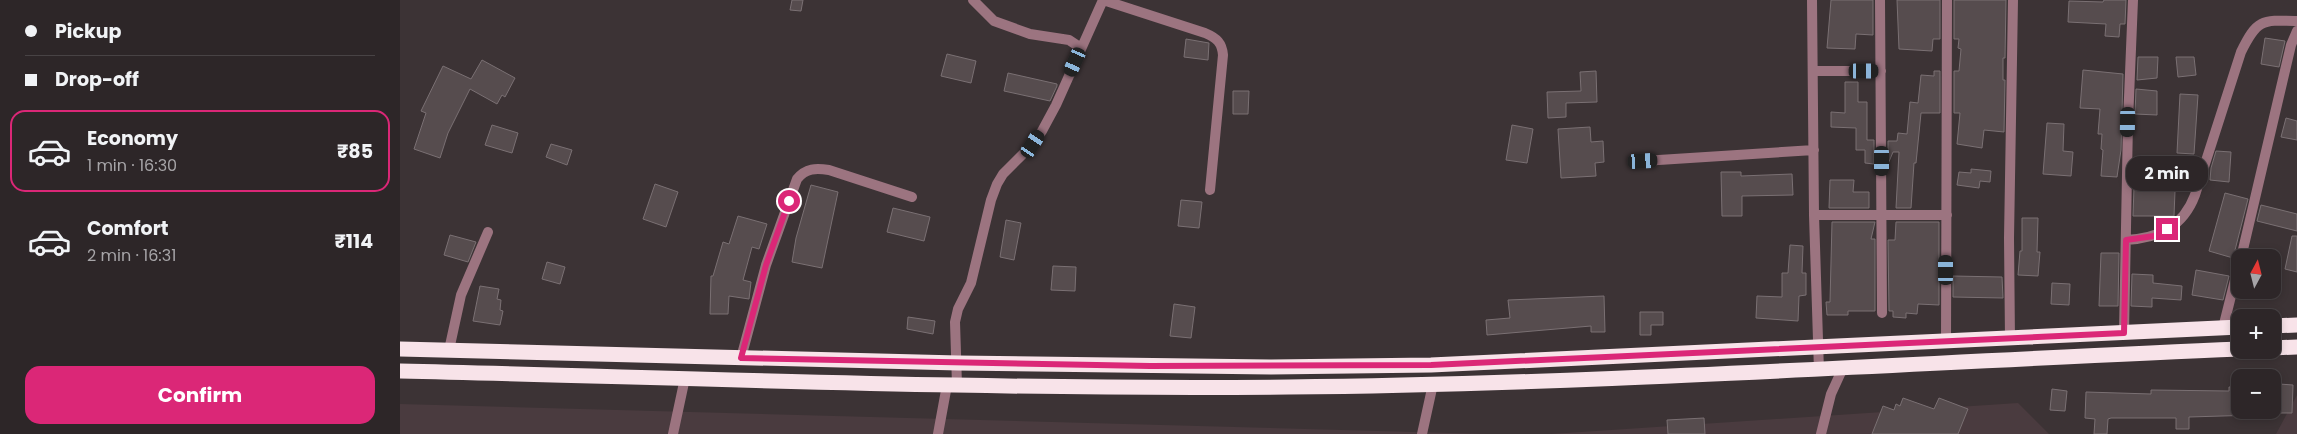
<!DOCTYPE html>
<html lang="en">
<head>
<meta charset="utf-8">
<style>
  body { margin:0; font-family:Poppins,sans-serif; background:#393234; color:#f1f3f6; height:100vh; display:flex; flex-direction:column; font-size:19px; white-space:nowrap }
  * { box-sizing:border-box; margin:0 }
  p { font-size:16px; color:#a7a5a8 }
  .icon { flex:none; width:28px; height:28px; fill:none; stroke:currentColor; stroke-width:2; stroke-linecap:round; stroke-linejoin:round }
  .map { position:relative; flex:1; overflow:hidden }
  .drawer { display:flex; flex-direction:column; background:#2d2628; width:400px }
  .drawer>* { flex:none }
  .guide { display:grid; align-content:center; height:110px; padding:0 25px; background:#2d2628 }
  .needle { width:32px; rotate:7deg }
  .tools { position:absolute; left:1831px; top:249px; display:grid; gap:10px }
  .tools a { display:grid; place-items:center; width:50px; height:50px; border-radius:10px; background:#2d2628; box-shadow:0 2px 8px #0003,0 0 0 1px #484345; font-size:25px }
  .end { position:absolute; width:22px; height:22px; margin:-11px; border:6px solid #db2777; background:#fff; box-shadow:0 0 0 2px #fff }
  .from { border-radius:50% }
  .bubble { position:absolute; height:35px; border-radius:15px; background:#2d2628; box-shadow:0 2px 8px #0003,0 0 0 1px #484345; font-size:16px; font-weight:700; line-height:35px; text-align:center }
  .car { position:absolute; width:15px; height:30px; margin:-15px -8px; border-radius:6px; box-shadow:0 0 4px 1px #0007; background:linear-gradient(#222 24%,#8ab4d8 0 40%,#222 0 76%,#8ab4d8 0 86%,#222 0) }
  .guide b { display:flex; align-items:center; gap:18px; height:48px; font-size:19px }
  .guide b+b { border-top:1px solid #484345 }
  .guide i { width:12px; height:12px; background:#f1f3f6 }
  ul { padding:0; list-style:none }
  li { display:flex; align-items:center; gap:15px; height:82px; margin:0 10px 8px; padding:0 15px; border:2px solid transparent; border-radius:15px }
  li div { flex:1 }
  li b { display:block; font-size:19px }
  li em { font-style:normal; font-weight:700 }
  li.selected { border-color:#db2777 }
  li>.icon { width:45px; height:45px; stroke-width:1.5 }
  .primary-button { display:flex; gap:10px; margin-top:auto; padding:10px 25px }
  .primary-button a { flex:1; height:58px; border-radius:15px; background:#db2777; color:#fff; font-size:20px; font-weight:700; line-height:58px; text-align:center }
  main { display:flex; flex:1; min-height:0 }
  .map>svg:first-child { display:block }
  .built { fill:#4a3b3f }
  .building { fill:#564c4e; stroke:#7a7073 }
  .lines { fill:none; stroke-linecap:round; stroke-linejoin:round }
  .street { stroke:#9c7480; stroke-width:10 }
  .highway { stroke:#f8e3e9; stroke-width:15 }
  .route { stroke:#db2777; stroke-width:6 }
</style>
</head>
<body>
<main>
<section class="drawer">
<div class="guide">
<b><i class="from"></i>Pickup</b>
<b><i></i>Drop-off</b>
</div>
<ul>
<li class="selected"><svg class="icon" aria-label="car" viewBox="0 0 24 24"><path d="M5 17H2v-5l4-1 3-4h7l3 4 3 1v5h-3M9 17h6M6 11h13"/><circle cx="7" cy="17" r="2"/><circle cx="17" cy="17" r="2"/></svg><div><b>Economy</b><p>1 min · 16:30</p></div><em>₹85</em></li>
<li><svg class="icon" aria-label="car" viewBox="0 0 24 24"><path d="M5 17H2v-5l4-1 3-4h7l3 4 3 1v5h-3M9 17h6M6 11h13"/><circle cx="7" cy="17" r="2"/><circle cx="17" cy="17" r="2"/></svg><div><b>Comfort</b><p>2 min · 16:31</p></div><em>₹114</em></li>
</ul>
<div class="primary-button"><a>Confirm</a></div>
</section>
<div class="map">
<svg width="1897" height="434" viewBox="0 0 1897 434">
  <rect width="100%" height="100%" fill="#3c3335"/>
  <path class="built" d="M1897 395V434H1876Z
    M1618 403 1649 434H1151Z
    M0 404 1087 434H0Z"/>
  <path class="building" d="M392 0H403L401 11 390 10Z
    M1431 0H1473V35L1456 34 1455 49 1427 48Z
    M1497 0H1540V39H1533L1532 51 1499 49Z
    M1554 0H1606L1605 58H1603V80H1605L1604 132 1584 130 1582 148 1557 144 1560 113H1554V71H1559L1561 49 1558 48 1559 39H1554Z
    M1704 0H1726L1725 24H1720L1719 37 1705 36 1706 24 1668 22 1669 1 1703 2Z
    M1865 38 1885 41 1879 67 1861 64Z
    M786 39 809 43 808 60 784 57Z
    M547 54 576 61 571 83 541 76Z
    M1738 57H1758L1757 78 1737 80Z
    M1776 57H1794L1796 75 1778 77Z
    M82 60 115 78 105 97 102 95 97 104 70 89 48 133 40 158 14 149 26 113 21 111 43 66 71 79Z
    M1683 70 1723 74 1721 150 1717 177 1701 176 1703 150 1701 149 1702 134H1698L1700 109 1680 108Z
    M1196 71 1197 102 1166 103V117L1148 118 1147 92 1181 91 1180 72Z
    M1534 71H1540V113H1521L1516 163H1514L1511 208H1496L1499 152H1493L1488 164V141H1497L1498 133 1507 134 1510 102 1518 103 1521 75 1534 76Z
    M608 73 657 84V86L650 101 604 91Z
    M1445 82H1458V102H1467V140H1474V164L1465 163V150H1456V128L1431 127V112L1445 113Z
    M1736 89 1757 91V115L1735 114Z
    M833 91H849L848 114H833Z
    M1780 94 1798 95 1794 154 1777 153Z
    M1886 118 1897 121V140L1881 137Z
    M1647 123 1664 124 1663 151 1673 152 1671 176 1643 174Z
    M92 125 118 133 112 153 85 145Z
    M1112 125 1133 129 1127 163 1106 160Z
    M1190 127 1191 142 1203 141 1204 162 1195 163 1196 176 1161 178 1158 129Z
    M151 144 172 150 167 165 146 157Z
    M1816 151 1831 152 1829 182 1810 180 1811 168Z
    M1571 169 1591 171 1590 182 1580 181 1579 188 1557 185 1559 172 1571 173Z
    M1321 172H1341V176L1392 174 1393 195 1342 196V216H1322Z
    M1430 180H1454L1453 192H1469V208H1429Z
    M255 184 278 192 266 227 243 219Z
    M411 185 438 192 422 268 392 262 396 238Z
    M1734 187 1775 191 1774 216H1733Z
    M1825 193 1848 199 1833 258 1809 251Z
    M781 200 802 202 799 228 778 226Z
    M1861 205 1897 214V231L1857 221Z
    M493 208 530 217 524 241 487 232Z
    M338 216 367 224 359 249 352 247 343 280 351 282 349 299 329 296 328 314H310L311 276H313L323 242 329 244Z
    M1622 218H1638L1637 252H1640L1638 276 1618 275 1620 251H1622Z
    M606 220 621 223 614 260 600 257Z
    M1432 222H1475L1471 239H1475V311H1448V315H1427L1426 302H1430Z
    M1496 222H1539V305L1518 304 1517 314 1506 313V318L1493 317V311H1489L1488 240H1495Z
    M50 235 76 242 68 262 44 255Z
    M1892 236H1897V272L1885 269Z
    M1390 245 1403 246 1402 273H1406V295L1399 296 1398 321 1356 318 1357 296 1382 297V273H1388Z
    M1701 253H1719L1718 306H1699Z
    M147 262 165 267 160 284 142 279Z
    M653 266 676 267 675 291 651 290Z
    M1796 270 1829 276 1823 300 1792 295Z
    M1732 274 1753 275V283L1782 286 1781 300 1752 298V307L1731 306Z
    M1553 276 1602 277 1603 298 1553 297Z
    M1652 283 1670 284 1669 305 1651 304Z
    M80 286 99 289 97 299 101 300 100 310 103 311 100 325 73 321Z
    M1204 296 1205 332H1191V326L1087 335 1086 320 1110 318 1108 300Z
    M774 304 795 307 791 338 770 336Z
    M1240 312H1263V325H1251V335H1240Z
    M508 317 535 321 533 334 507 329Z
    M1879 384 1893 385 1892 413H1878V405L1872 404V392H1878Z
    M1829 387H1840V410L1855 415 1789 417V429H1776V418H1711L1708 419 1707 434H1694L1695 419 1685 418 1686 392 1751 394V390L1829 391Z
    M1652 389 1667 391 1665 411 1650 410Z
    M1503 398 1534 409 1539 398 1568 409 1558 434H1472L1483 406 1494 410 1496 404 1500 406Z
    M1304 418 1305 434H1268L1267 420Z"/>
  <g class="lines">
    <path class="street" d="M573 0 594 21 630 34 669 40 681 48
      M1412 0 1414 215 1419 371
      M1480 0 1482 313
      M1413 71H1481
      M1243 161 1414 150
      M1414 215H1547
      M1726 240C1759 238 1783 227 1795 195L1841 52C1857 19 1862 20 1897 21
      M1841 258 1891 45 1897 31
      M1823 328 1840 260
      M1724 333 1728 122 1733 0
      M1610 340 1609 238 1613 0
      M1546 343 1547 0
      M49 350 61 295 88 232
      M341 358 366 265 397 179C406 168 416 168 429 170L512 197
      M557 385 555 322 558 309 571 283 591 200 597 184 603 174 633 144 642 131 656 105 703 0 805 33C817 38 822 43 823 55L810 190
      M273 434 285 378
      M538 434 547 385
      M1022 434 1033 384
      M1421 434 1431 394 1442 370"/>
    <path class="highway" d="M1872 326 1897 325
      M1872 348 1897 347
      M0 349 558 363 871 367 1031 365 1840 327
      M0 371C296 378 592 390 888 387 1206 384 1523 362 1840 349"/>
  </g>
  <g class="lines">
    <path class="route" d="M389 201 366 265 341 358 750 366 1031 365 1724 333 1726 240 1754 236 1767 229"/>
  </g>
</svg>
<div class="tools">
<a><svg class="needle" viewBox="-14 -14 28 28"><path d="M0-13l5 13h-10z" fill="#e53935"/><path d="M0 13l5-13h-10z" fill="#a7a5a8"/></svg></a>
<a>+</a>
<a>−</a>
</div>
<i class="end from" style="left:389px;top:201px"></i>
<i class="end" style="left:1767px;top:229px"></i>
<div class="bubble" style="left:1726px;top:156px;width:82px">2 min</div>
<i class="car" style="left:675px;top:62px;rotate:204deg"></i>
<i class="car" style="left:1464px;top:71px;rotate:90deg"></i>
<i class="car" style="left:1728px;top:122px;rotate:181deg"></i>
<i class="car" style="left:633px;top:144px;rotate:33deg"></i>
<i class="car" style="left:1243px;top:161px;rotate:87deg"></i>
<i class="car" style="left:1482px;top:161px;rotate:180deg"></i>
<i class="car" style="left:1546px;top:270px;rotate:0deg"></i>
</div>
</main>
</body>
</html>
